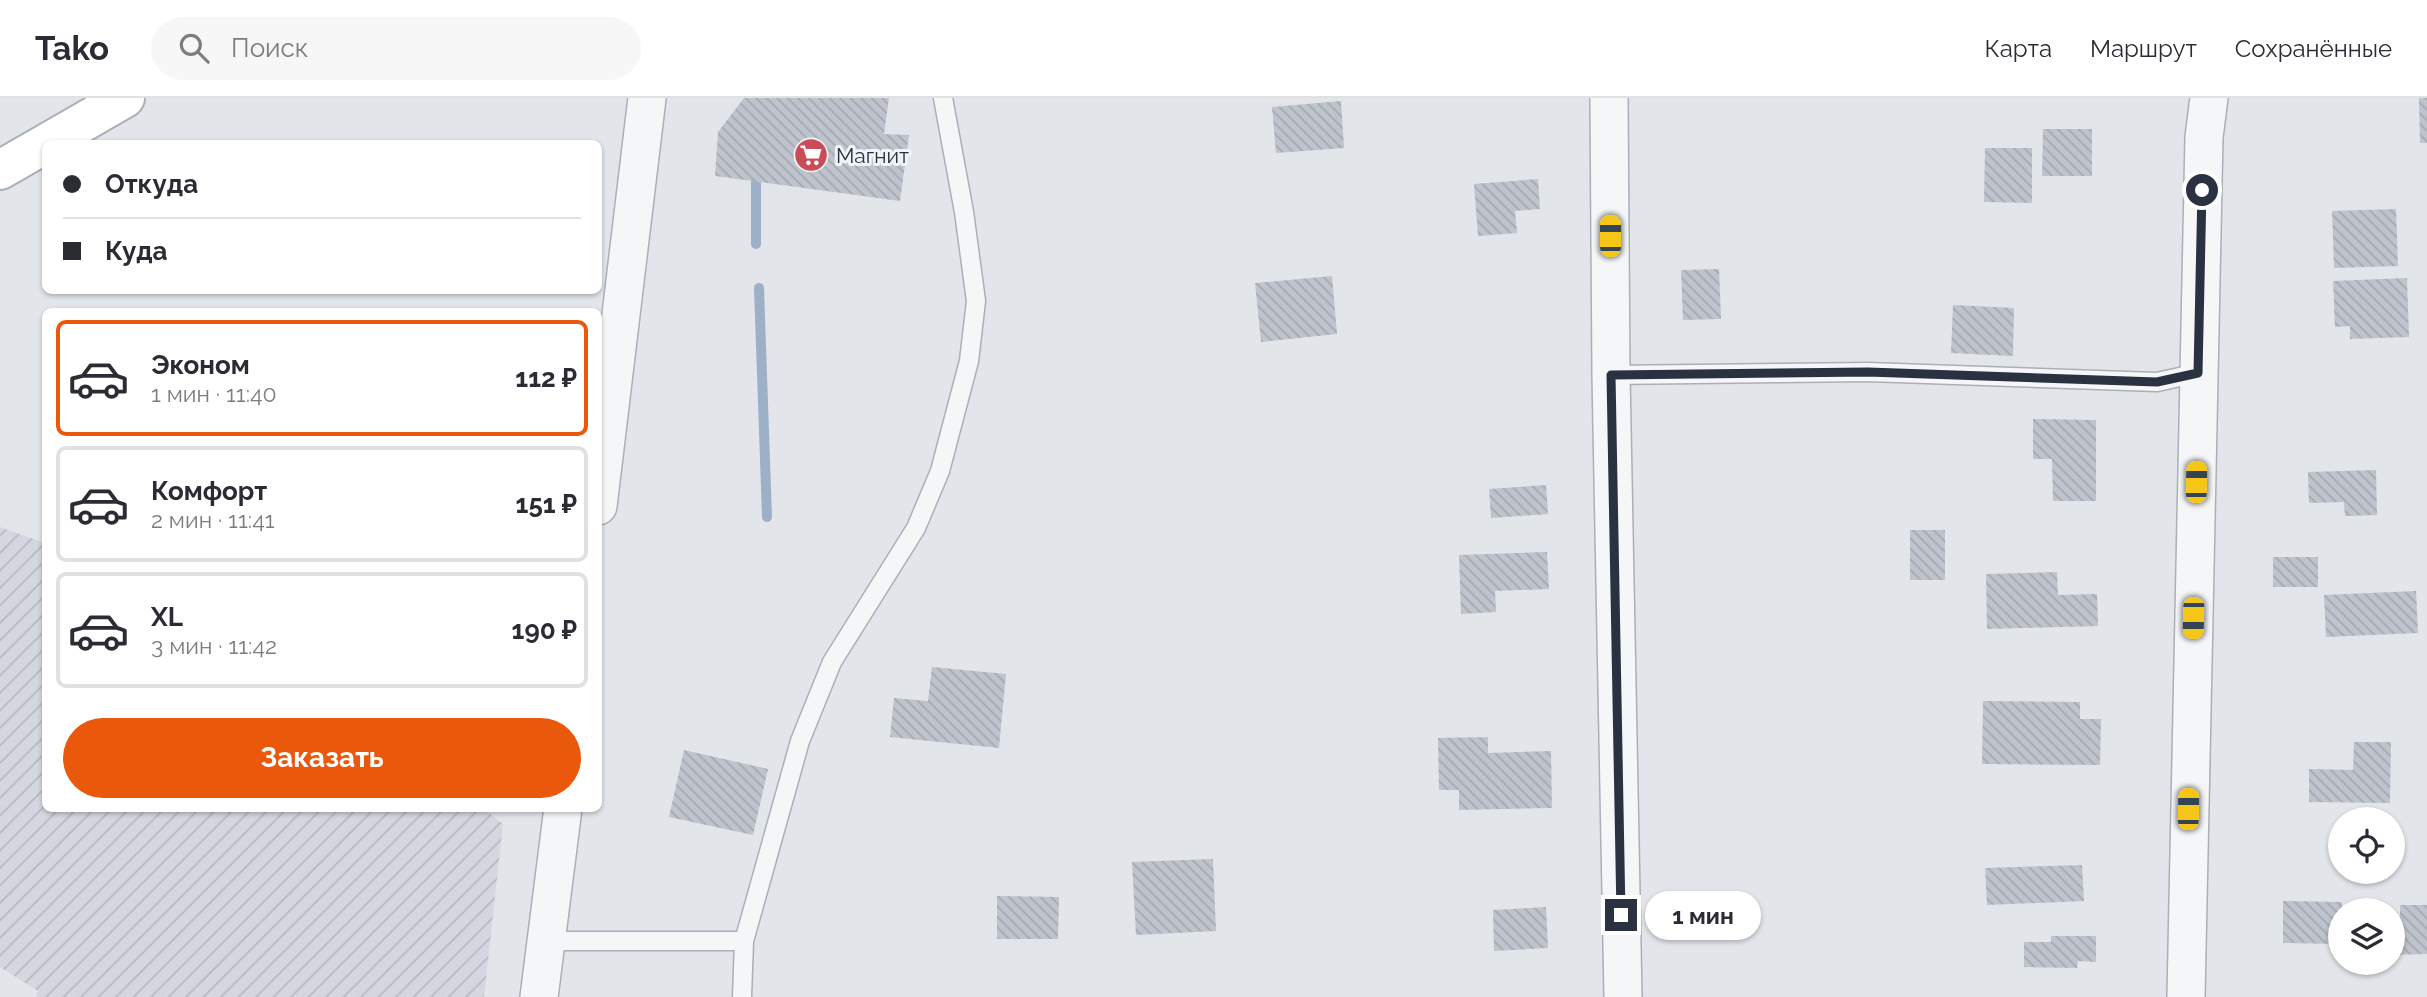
<!DOCTYPE html>
<html lang="ru">
<head>
<meta charset="utf-8">
<style>
  body { margin:0; font-family:Raleway,sans-serif; background:#f7f7f7; color:#2b2b33; height:100vh; display:flex; flex-direction:column; font-size:26px; white-space:nowrap }
  * { box-sizing:border-box; margin:0 }
  p { font-size:23px; color:#7c7c81 }
  .icon { flex:none; width:38px; height:38px; fill:none; stroke:currentColor; stroke-width:2; stroke-linecap:round; stroke-linejoin:round }
  .map { position:relative; flex:1; overflow:hidden }
  .details { position:absolute; left:42px; top:210px; width:560px; height:504px; display:flex; flex-direction:column; background:#fff; border-radius:10px; box-shadow:0 2px 5px #0004 }
  .details>* { flex:none }
  .banner { position:absolute; left:42px; top:42px; width:560px; height:154px; border-radius:10px; box-shadow:0 2px 5px #0004; display:grid; align-content:center; height:154px; padding:0 21px; background:#fff }
  .tools { position:absolute; left:2328px; top:709px; display:grid; gap:14px }
  .tools a { display:grid; place-items:center; width:77px; height:77px; border-radius:50%; background:#fff; box-shadow:0 2px 5px #0004; font-size:35px }
  .end { position:absolute; width:32px; height:32px; margin:-16px; border:9px solid #2a3241; background:#fff; box-shadow:0 0 0 4px #fff }
  .from { border-radius:50% }
  .bubble { position:absolute; height:49px; border-radius:24px; background:#fff; box-shadow:0 2px 5px #0004; font-size:23px; font-weight:700; line-height:49px; text-align:center }
  .car { position:absolute; width:21px; height:42px; margin:-21px -10px; border-radius:9px; box-shadow:0 0 5px 2px #0007; background:linear-gradient(#f5c518 24%,#345 0 40%,#f5c518 0 76%,#345 0 86%,#f5c518 0) }
  .banner b { display:flex; align-items:center; gap:24px; height:66px; font-size:26px }
  .banner b+b { border-top:2px solid #e1e1e2 }
  .banner i { width:18px; height:18px; background:#2b2b33 }
  ul { padding:12px 0 0; list-style:none }
  li { display:flex; align-items:center; gap:21px; height:116px; margin:0 14px 10px; padding:0 7px; border:4px solid #e1e1e2; border-radius:10px }
  li div { flex:1 }
  li b { display:block; font-size:26px }
  li em { font-style:normal; font-weight:700 }
  li.on { border-color:#ea580c }
  li>.icon { width:63px; height:63px; stroke-width:1.5 }
  .button { display:flex; gap:14px; margin-top:auto; padding:14px 21px }
  .button a { flex:1; height:80px; border-radius:42px; background:#ea580c; color:#fff; font-size:28px; font-weight:700; line-height:80px; text-align:center }
  header { display:flex; align-items:center; gap:42px; box-sizing:border-box; height:98px; padding:0 35px; background:#fff; border-bottom:2px solid #e1e1e2 }
  header strong { font-size:33px }
  nav { display:flex; gap:38px; margin-inline-start:auto; font-size:24px }
  .search { width:490px; height:63px; background:#f7f7f7; display:flex; align-items:center; gap:18px; box-sizing:border-box; padding:0 24px; border-radius:38px; color:#7c7c81; font-size:26px }
  .map>svg:first-child { display:block }
  .industrial { fill:url(#industrial-furrows) }
  .lines { fill:none; stroke-linecap:round; stroke-linejoin:round }
  .stream { stroke:#9eb0c8; stroke-width:10 }
  .building { fill:url(#building-back-hatch) }
  .service-casing { stroke:#abafb7; stroke-width:21 }
  .minor-casing { stroke:#abafb7; stroke-width:40 }
  .secondary-casing { stroke:#abafb7; stroke-width:42 }
  .service { stroke:#f4f6f8; stroke-width:18 }
  .minor { stroke:#f4f6f8; stroke-width:37 }
  .secondary { stroke:#fff; stroke-width:38 }
  .route { stroke:#2a3241; stroke-width:9 }
  .labels { text-anchor:middle; dominant-baseline:central; stroke-width:6; stroke-linejoin:round; paint-order:stroke }
  .poi-label { font-size:21px; fill:#2a3241; stroke:#f1f4f7; text-anchor:start }
</style>
</head>
<body>
<header>
<strong>Tako</strong>
<div class="search"><svg class="icon" aria-label="search" viewBox="0 0 24 24"><circle cx="10" cy="10" r="6"/><path d="M15 15l6 6"/></svg>Поиск</div>
<nav><a>Карта</a><a>Маршрут</a><a>Сохранённые</a></nav>
</header>
<div class="map">
<svg width="2427" height="899" viewBox="0 0 2427 899">
  <defs>
    <pattern id="industrial-furrows" width="10" height="10" patternUnits="userSpaceOnUse" patternTransform="scale(1.75)"><rect width="10" height="10" fill="#d4d7df"/><path d="M-1 1l2-2M0 10L10 0M9 11l2-2" fill="none" stroke="#b6b9c1"/></pattern>
    <pattern id="building-back-hatch" width="6" height="6" patternUnits="userSpaceOnUse" patternTransform="scale(1.75)"><rect width="6" height="6" fill="#bfc3cc"/><path d="M-1 5l2 2M0 0l6 6M5-1l2 2" fill="none" stroke="#a4a8b0"/></pattern>
  </defs>
  <rect width="100%" height="100%" fill="#e2e5ea"/>
  <path class="industrial" d="M0 429 45 445 46 710 484 711 503 726 484 899H36L38 893 0 869Z"/>
  <g class="lines">
    <path class="stream" d="M756 146V72
      M759 190 767 419"/>
  </g>
  <path class="building" d="M744 0H889L884 36 909 37 900 103 715 78 718 34Z
    M2419 0H2427V45H2420Z
    M1341 3 1344 50 1276 55 1272 9Z
    M2043 31H2092V78H2042Z
    M1985 50H2032V105L1984 104Z
    M1538 81 1540 111 1515 113 1517 135 1478 138 1474 86Z
    M2396 111 2398 168 2334 170 2332 113Z
    M1719 171 1721 221 1683 222 1681 172Z
    M1332 178 1337 236 1261 244 1255 185Z
    M2407 180 2409 239 2350 241V228L2335 229 2333 183Z
    M1953 207 2014 210 2013 258 1951 255Z
    M2033 321 2096 322V403H2053L2052 361H2033Z
    M2376 372 2377 417 2345 418 2344 404 2309 405 2308 374Z
    M1546 387 1548 416 1491 420 1489 391Z
    M1910 432H1945V482H1910Z
    M1547 454 1549 491 1495 493 1496 514 1461 516 1459 457Z
    M2273 459H2318V489H2273Z
    M2057 474 2058 497 2097 496 2098 528 1987 531 1986 476Z
    M2416 493 2418 535 2326 539 2324 497Z
    M932 569 1006 576 999 650 890 639 894 600 928 603Z
    M1983 603 2080 604V621H2101L2100 667 1982 666Z
    M1488 639V655L1551 653 1552 710 1459 712V692H1439L1438 640Z
    M2354 644H2391L2390 705 2309 704V671L2353 672Z
    M684 652 768 671 753 737 669 719Z
    M1213 761 1216 833 1136 837 1132 764Z
    M2082 767 2084 803 1987 807 1985 770Z
    M997 798 1059 799 1058 841H997Z
    M2283 803 2342 804 2340 846 2283 845Z
    M2400 807H2427V856L2392 857V821L2400 820Z
    M1546 809 1548 850 1494 853 1493 812Z
    M2051 838H2096V864L2078 863 2077 870 2024 869V844H2051Z"/>
  <g class="lines">
    <g class="service-casing">
      <path id="service" d="M1611 277 1868 274 2157 284 2198 275
        M548 843H744
        M742 899 744 843 800 643 832 564 916 430 940 373 969 263 976 203 964 114 943 0"/>
    </g>
    <g class="minor-casing">
      <path id="minor" d="M1609 0 1611 277 1623 899
        M598 408 647 0
        M539 899 563 710
        M2186 899 2204 39 2209 0"/>
    </g>
    <g class="secondary-casing">
      <path id="secondary" d="M0 72 125 0"/>
    </g>
    <use href="#service" class="service"/>
    <use href="#minor" class="minor"/>
    <use href="#secondary" class="secondary"/>
  </g>
  <g class="lines">
    <path class="route" d="M1621 817 1611 277 1868 274 2157 284 2198 275 2202 92"/>
  </g>
  <defs>
    <g id="supermarket-disc" transform="scale(1.75)"><circle r="9.5" fill="#ca4c58" stroke="#f1f4f7"/><path d="M-6-5.5h2.5l.6 2H6L4.5 2H-2.5L-4.4-4H-6ZM-1.5 3.2a1.3 1.3 0 1 0 .1 0ZM3 3.2a1.3 1.3 0 1 0 .1 0Z" fill="#fff"/></g>
  </defs>
  <g fill-rule="evenodd">
    <use href="#supermarket-disc" x="811" y="57"/>
  </g>
  <g class="labels">
    <g class="poi-label">
      <text x="836" y="57">Магнит</text>
    </g>
  </g>
</svg>
<div class="tools">
<a><svg class="icon" aria-label="locate" viewBox="0 0 24 24"><circle cx="12" cy="12" r="6"/><path d="M12 2v4M12 18v4M2 12h4M18 12h4"/></svg></a>
<a><svg class="icon" aria-label="layers" viewBox="0 0 24 24"><path d="M12 4l9 5-9 5-9-5zM3 14l9 5 9-5"/></svg></a>
</div>
<i class="end from" style="left:2202px;top:92px"></i>
<i class="end" style="left:1621px;top:817px"></i>
<div class="bubble" style="left:1645px;top:793px;width:116px">1 мин</div>
<i class="car" style="left:1610px;top:138px;rotate:0deg"></i>
<i class="car" style="left:2196px;top:384px;rotate:1deg"></i>
<i class="car" style="left:2193px;top:520px;rotate:181deg"></i>
<i class="car" style="left:2188px;top:711px;rotate:1deg"></i>
<div class="banner">
<b><i class="from"></i>Откуда</b>
<b><i></i>Куда</b>
</div>
<section class="details">
<ul>
<li class="on"><svg class="icon" aria-label="car" viewBox="0 0 24 24"><path d="M5 17H2v-5l4-1 3-4h7l3 4 3 1v5h-3M9 17h6M6 11h13"/><circle cx="7" cy="17" r="2"/><circle cx="17" cy="17" r="2"/></svg><div><b>Эконом</b><p>1 мин · 11:40</p></div><em>112 ₽</em></li>
<li><svg class="icon" aria-label="car" viewBox="0 0 24 24"><path d="M5 17H2v-5l4-1 3-4h7l3 4 3 1v5h-3M9 17h6M6 11h13"/><circle cx="7" cy="17" r="2"/><circle cx="17" cy="17" r="2"/></svg><div><b>Комфорт</b><p>2 мин · 11:41</p></div><em>151 ₽</em></li>
<li><svg class="icon" aria-label="car" viewBox="0 0 24 24"><path d="M5 17H2v-5l4-1 3-4h7l3 4 3 1v5h-3M9 17h6M6 11h13"/><circle cx="7" cy="17" r="2"/><circle cx="17" cy="17" r="2"/></svg><div><b>XL</b><p>3 мин · 11:42</p></div><em>190 ₽</em></li>
</ul>
<div class="button"><a>Заказать</a></div>
</section>
</div>
</body>
</html>
